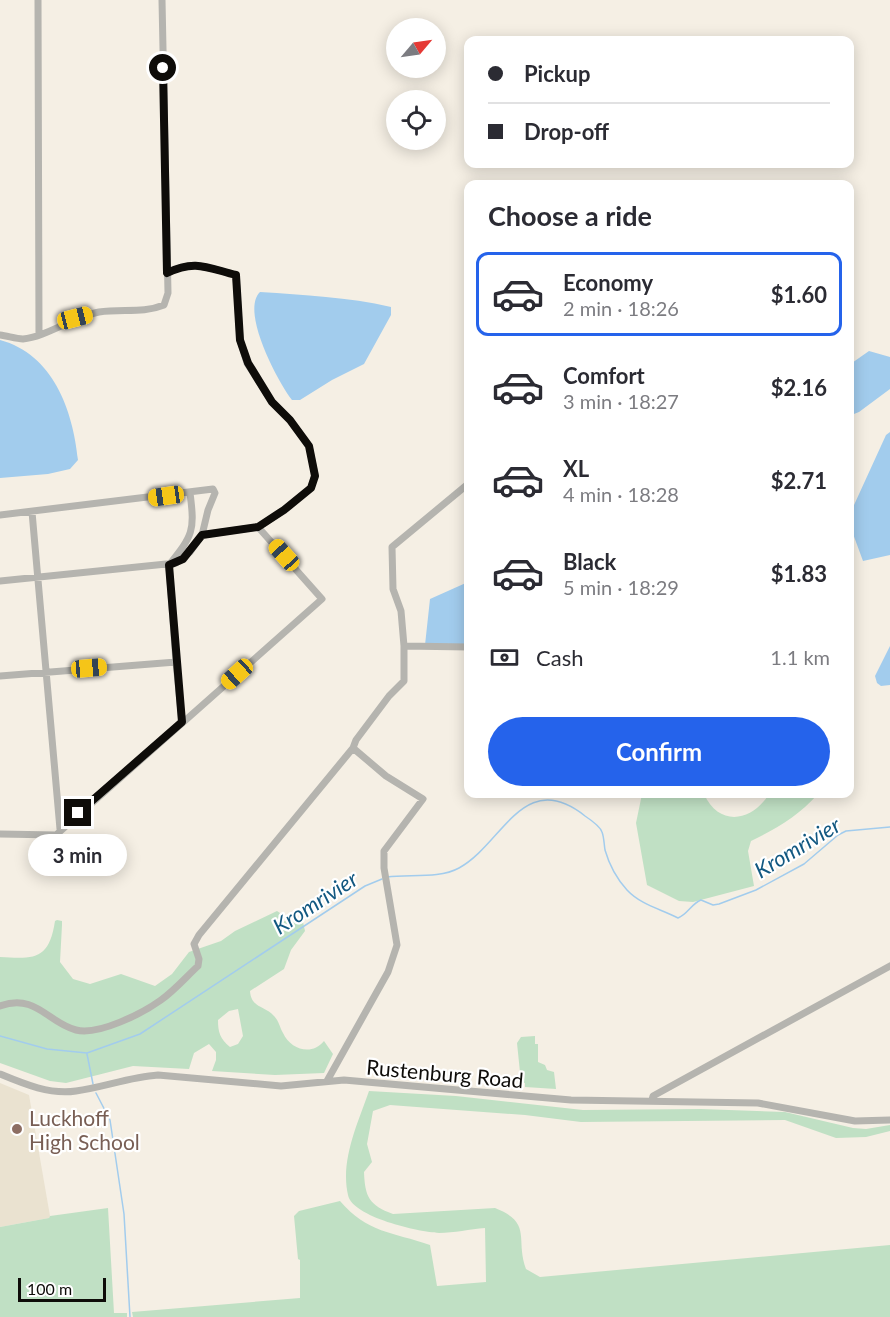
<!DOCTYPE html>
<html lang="en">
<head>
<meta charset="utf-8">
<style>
  body { margin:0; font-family:Lato,sans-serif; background:#f7f7f7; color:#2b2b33; height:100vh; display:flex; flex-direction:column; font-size:22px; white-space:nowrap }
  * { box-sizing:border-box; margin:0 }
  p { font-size:20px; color:#7c7c81 }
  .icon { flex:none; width:33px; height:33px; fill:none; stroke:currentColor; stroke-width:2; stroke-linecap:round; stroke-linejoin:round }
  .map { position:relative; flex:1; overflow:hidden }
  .sheet { position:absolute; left:464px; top:180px; width:390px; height:618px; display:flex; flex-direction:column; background:#fff; border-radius:12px; box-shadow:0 3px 15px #0003 }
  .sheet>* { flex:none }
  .banner { position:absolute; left:464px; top:36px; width:390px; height:132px; border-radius:12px; box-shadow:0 3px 15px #0003; display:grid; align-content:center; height:132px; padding:0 24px; background:#fff }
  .needle { width:39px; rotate:61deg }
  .buttons { position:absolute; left:386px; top:18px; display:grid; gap:12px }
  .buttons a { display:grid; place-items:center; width:60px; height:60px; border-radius:50%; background:#fff; box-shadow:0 3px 15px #0003; font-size:30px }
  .scale { position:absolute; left:18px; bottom:15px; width:88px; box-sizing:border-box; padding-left:6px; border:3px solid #0e0c09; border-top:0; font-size:16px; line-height:21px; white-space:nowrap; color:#0e0c09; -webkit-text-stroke:4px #fff; paint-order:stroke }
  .end { position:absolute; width:27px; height:27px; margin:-14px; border:8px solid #0e0c09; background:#fff; box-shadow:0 0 0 3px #fff }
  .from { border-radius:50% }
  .bubble { position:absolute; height:42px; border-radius:21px; background:#fff; box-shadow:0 3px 15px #0003; font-size:20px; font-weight:700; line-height:42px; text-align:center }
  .car { position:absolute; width:18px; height:36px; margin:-18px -9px; border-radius:8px; box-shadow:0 0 4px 2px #0007; background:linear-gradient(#f5c518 24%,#345 0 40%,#f5c518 0 76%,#345 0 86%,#f5c518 0) }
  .banner b { display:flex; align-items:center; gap:21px; height:57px; font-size:22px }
  .banner b+b { border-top:2px solid #e1e1e2 }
  .banner i { width:15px; height:15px; background:#2b2b33 }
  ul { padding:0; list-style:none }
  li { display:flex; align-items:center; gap:18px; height:84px; margin:0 12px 9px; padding:0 12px; border:3px solid transparent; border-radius:12px }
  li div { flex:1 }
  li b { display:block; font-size:22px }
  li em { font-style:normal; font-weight:700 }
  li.on { border-color:#2563eb }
  li>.icon { width:54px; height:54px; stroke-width:1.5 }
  h2 { padding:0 24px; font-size:27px; line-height:72px }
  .pay { display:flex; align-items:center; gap:15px; height:66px; padding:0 24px; font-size:22px }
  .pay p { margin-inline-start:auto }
  .action { display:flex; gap:12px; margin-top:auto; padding:12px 24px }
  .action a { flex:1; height:69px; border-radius:36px; background:#2563eb; color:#fff; font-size:24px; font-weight:700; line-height:69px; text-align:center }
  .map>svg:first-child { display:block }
  .built { fill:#eae2d0 }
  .green { fill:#c0e0c4; fill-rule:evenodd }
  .water { fill:#a2cced }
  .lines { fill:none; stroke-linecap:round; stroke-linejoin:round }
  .stream { stroke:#a2cced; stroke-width:1.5 }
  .street { stroke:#b5b4af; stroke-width:7 }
  .route { stroke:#0e0c09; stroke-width:8 }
  .education-dot { fill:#8d6e63; stroke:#fff; stroke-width:2 }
  .labels { text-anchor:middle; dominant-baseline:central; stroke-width:4.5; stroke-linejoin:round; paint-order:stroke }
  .street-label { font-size:21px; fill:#0e0c09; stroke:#fff }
  .education-label { font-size:21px; fill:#785e54; stroke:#fff; text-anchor:start }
  .water-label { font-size:22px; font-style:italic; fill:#125881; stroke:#fff }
</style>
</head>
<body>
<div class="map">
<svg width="890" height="1317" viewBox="0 0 890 1317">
  <rect width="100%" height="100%" fill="#f5efe4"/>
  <path class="built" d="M0 1083 29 1095 50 1216 49 1218 0 1227Z"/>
  <path class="green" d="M642 794H704C719 827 752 822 769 794H818C798 816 778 828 751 841L748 851 754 886 693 902 679 901 647 885 636 823Z
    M277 911 280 913 281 921 303 922 305 931 291 950 284 969 250 991C251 1008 265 1006 274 1016 279 1021 280 1028 283 1033 291 1050 312 1056 324 1041L333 1054 324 1073 275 1075 212 1071 216 1060V1052L209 1044 194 1053 189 1069 133 1066 66 1083 50 1081 0 1063V957C35 959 49 960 55 921L57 920 62 921V925L60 962 73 979 90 984 121 974 155 986 172 974 189 952 221 941 235 931ZM238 1009 243 1036 238 1044 230 1047C220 1039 218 1032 218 1020L229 1011Z
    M535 1036V1044H538V1062L545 1065 547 1070 554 1072 556 1089 525 1087V1083L521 1082 517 1043 521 1037Z
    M369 1091 456 1096 583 1110 701 1109 785 1112 853 1128 866 1129 890 1125V1131L866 1137 836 1138 785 1120 581 1122 525 1115 390 1105 373 1111 367 1144 372 1162 364 1172C365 1197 369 1205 393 1214L495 1208C533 1223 515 1239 526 1269L540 1277 890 1245V1317H133L132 1312 300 1298V1260L298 1259 294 1216 299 1211 340 1201C367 1233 393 1232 430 1245L437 1286 486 1282 485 1228C470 1229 454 1233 439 1233 419 1232 352 1217 348 1195 340 1160 358 1123 369 1091Z
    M108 1208 114 1313H127V1317H0V1227L49 1218 50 1216Z"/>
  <path class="water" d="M260 292C304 295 348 297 391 307V315L364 364 332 380 300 400H292C278 382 240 311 260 292Z
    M0 340C53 354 73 410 78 460L70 469 48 474 0 478Z
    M869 351 890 357V389L859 412 849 416V365Z
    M890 432V555L863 561 849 523V516L886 435Z
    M468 582V645H425L430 599Z
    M890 646V685L881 686 877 683 875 676Z"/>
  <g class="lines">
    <path class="stream" d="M387 877C410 874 439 879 459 868 503 844 523 767 585 816 591 820 600 826 602 832 604 837 604 844 605 850 609 864 617 879 627 890 641 905 661 909 678 918 688 914 691 904 701 900L713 905 719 904 756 890 804 864 838 835 846 831 890 827
      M0 1036 47 1049 87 1053 140 1034 365 886 382 879
      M87 1054 93 1084
      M96 1093 110 1120 124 1214 130 1317"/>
    <path class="street" d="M38 0 39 335
      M0 335C8 336 16 339 23 339 46 337 73 317 99 312 121 308 142 314 164 305L168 293 162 0
      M468 484 392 547 393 589 401 611 404 646 468 647
      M32 512 60 829
      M0 515 213 489 215 493 208 510 202 535 190 552 176 563 0 581
      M202 535 258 527
      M176 662 182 722
      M0 676 176 662 169 565C193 535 195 531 190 493
      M0 834 56 835 322 599 258 527 284 510 311 488 315 475 309 446 290 420 272 402 247 363 240 340 236 275C208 268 194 259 167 273
      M0 1006C36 993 48 1023 76 1030 98 1036 143 1013 161 1000 175 990 186 977 198 966L199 959 194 944 199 935 353 748
      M0 1074C24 1084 50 1095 76 1091 104 1087 130 1077 158 1075L281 1086 344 1080 571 1100 758 1103 855 1121 890 1120
      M327 1081 388 972 397 945 384 868V851L423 799 386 776 353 748 356 740 389 696 404 681V646
      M652 1100 653 1096 890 966"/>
  </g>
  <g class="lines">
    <path class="route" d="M78 813 182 722 169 565 183 559 202 535 258 527 284 510 311 488 315 476 309 446 290 420 272 402 248 363 240 340 236 275C208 268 195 259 167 273L163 68"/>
  </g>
  <circle class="education-dot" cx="17" cy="1129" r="6"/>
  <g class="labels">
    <g class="street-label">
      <text transform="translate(445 1073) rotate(5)">Rustenburg Road</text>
    </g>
    <g class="education-label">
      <text x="29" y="1117">Luckhoff<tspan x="29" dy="24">High School</tspan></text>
    </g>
    <g class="water-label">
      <text transform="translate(797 847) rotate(-31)">Kromrivier</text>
      <text transform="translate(315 902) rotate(-33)">Kromrivier</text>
    </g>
  </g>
</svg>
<div class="buttons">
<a><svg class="needle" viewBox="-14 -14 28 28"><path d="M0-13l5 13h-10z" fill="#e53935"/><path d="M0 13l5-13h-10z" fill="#7c7c81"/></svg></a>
<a><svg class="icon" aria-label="locate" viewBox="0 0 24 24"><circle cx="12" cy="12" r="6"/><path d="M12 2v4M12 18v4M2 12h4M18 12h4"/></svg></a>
</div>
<div class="scale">100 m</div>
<i class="end from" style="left:163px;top:68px"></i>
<i class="end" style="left:78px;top:813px"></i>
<div class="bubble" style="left:28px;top:834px;width:99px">3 min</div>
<i class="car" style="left:75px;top:318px;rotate:76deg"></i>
<i class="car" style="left:166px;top:496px;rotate:262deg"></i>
<i class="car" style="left:284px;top:555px;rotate:318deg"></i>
<i class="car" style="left:89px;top:668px;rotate:85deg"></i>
<i class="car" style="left:237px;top:674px;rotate:228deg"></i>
<div class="banner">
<b><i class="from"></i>Pickup</b>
<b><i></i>Drop-off</b>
</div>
<section class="sheet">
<h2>Choose a ride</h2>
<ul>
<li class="on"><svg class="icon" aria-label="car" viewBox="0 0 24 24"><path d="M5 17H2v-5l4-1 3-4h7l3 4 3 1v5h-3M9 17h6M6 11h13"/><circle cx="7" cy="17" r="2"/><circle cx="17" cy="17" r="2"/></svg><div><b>Economy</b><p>2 min · 18:26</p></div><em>$1.60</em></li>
<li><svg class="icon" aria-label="car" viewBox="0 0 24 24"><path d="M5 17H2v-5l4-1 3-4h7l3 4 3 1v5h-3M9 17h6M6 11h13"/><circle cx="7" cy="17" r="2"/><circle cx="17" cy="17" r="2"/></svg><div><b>Comfort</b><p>3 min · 18:27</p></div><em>$2.16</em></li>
<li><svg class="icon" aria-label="car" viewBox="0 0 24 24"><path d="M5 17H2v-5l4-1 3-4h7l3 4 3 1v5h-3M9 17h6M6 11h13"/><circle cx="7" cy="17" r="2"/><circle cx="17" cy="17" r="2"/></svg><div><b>XL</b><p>4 min · 18:28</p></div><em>$2.71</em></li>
<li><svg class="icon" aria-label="car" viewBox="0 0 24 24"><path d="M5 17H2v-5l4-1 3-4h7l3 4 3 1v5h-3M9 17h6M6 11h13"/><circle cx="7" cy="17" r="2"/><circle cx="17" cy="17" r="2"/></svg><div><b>Black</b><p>5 min · 18:29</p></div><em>$1.83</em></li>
</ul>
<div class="pay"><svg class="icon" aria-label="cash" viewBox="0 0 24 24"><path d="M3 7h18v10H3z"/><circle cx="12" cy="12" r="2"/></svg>Cash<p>1.1 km</p></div>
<div class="action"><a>Confirm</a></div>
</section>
</div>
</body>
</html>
